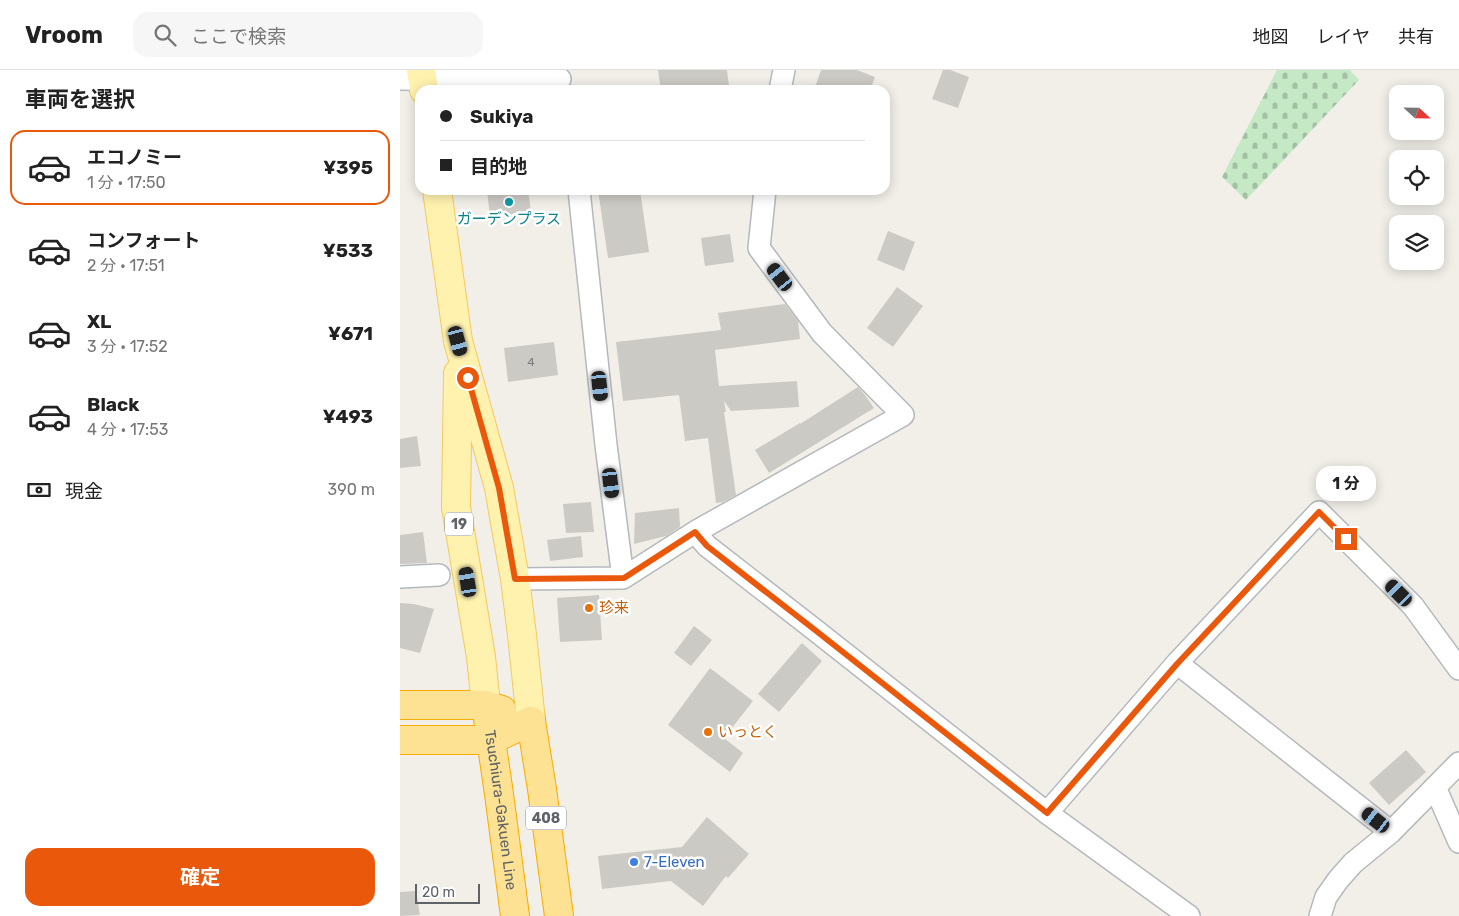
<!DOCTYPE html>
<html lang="ja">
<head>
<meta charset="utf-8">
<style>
  body { margin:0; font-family:Rubik,"Noto Sans JP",sans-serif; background:#f6f6f6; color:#222; height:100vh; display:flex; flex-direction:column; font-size:19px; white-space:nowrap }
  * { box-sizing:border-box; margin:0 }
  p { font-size:16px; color:#767676 }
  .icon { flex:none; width:28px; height:28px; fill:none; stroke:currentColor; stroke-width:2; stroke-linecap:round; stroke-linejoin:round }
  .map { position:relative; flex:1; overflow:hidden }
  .sheet { display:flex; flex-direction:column; background:#fff; width:400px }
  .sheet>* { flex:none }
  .hud { position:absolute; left:15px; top:15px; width:475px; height:110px; border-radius:15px; box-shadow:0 2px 12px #0003; display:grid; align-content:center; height:110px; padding:0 25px; background:#fff }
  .needle { width:32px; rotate:112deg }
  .tools { position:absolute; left:989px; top:15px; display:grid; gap:10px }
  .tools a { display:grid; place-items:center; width:55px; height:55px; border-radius:10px; background:#fff; box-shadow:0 2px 12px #0003; font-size:25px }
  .scale { position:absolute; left:15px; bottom:12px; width:65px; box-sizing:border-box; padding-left:5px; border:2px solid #5f6368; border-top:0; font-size:14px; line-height:18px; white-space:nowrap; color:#5f6368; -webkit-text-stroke:4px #fff; paint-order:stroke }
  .end { position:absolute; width:22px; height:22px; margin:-11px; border:6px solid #ea580c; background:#fff; box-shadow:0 0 0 2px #fff }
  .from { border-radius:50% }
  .bubble { position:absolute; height:35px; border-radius:15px; background:#fff; box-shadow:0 2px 12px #0003; font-size:16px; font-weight:700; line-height:35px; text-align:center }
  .car { position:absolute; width:15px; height:30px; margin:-15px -8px; border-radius:6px; box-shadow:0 0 4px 1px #0007; background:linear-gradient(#222 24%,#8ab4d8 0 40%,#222 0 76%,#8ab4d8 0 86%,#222 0) }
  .hud b { display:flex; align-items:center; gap:18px; height:48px; font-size:19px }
  .hud b+b { border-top:1px solid #e0e0e0 }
  .hud i { width:12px; height:12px; background:#222 }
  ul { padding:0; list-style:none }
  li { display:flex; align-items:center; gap:15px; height:75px; margin:0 10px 8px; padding:0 15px; border:2px solid transparent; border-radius:15px }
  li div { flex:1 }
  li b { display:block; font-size:19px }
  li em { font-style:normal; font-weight:700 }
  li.current { border-color:#ea580c }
  li>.icon { width:45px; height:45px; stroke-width:1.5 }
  h2 { padding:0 25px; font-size:22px; line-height:60px }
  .pay { display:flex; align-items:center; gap:12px; height:55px; padding:0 25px; font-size:19px }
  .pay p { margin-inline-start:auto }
  .cta { display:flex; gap:10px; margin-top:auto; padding:10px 25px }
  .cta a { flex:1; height:58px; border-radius:15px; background:#ea580c; color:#fff; font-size:20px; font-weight:700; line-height:58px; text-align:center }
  header { display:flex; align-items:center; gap:30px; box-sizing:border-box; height:70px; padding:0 25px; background:#fff; border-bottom:1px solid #e0e0e0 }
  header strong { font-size:24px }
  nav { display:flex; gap:28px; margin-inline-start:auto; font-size:18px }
  .search { width:350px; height:45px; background:#f6f6f6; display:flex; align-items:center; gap:12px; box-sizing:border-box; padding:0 18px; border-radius:15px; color:#767676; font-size:19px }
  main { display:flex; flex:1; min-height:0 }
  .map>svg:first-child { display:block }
  .cemetery { fill:url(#cemetery-stones) }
  .building { fill:#cccac5 }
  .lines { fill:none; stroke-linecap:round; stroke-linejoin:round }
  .minor-casing { stroke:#b5b8bc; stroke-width:24 }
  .major-casing { stroke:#f2c960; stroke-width:30 }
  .highway-casing { stroke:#f9ab00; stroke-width:30 }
  .minor { stroke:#fff; stroke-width:21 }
  .major { stroke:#fff2af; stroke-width:28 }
  .highway { stroke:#fde293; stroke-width:28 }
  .route { stroke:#ea580c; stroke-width:6 }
  .culture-dot { fill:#0f9aa8; stroke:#fff; stroke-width:2 }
  .food-dot { fill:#e8710a; stroke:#fff; stroke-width:2 }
  .shop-dot { fill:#3f7fe0; stroke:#fff; stroke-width:2 }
  .labels { text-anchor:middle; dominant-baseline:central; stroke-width:5; stroke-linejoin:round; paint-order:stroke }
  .number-label { font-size:12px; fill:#7a7d7f }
  .shield { fill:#fff; stroke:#8f9295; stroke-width:1 }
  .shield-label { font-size:14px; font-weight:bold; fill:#5f6368 }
  .culture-label { font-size:15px; fill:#0d838f; stroke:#fff }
  .food-label { font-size:15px; fill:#c56008; stroke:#fff; text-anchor:start }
  .street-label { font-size:15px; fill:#5f6368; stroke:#fff }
  .shop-label { font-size:15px; fill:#366cbe; stroke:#fff; text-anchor:start }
</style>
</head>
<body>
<header>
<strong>Vroom</strong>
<div class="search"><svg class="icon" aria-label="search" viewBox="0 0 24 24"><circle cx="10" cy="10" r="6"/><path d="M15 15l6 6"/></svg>ここで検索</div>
<nav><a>地図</a><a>レイヤ</a><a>共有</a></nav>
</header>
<main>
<section class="sheet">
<h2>車両を選択</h2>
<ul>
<li class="current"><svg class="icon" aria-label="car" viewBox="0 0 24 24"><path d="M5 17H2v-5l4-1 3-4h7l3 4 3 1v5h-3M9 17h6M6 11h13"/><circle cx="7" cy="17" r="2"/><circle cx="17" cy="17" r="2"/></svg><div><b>エコノミー</b><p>1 分 · 17:50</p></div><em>¥395</em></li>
<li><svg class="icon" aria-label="car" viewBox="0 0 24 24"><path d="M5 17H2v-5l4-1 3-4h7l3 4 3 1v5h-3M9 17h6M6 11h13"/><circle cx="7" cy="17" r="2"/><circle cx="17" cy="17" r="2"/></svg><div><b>コンフォート</b><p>2 分 · 17:51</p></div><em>¥533</em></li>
<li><svg class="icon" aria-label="car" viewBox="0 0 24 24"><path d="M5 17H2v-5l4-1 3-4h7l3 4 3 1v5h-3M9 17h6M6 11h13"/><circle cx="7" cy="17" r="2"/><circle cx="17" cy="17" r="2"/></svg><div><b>XL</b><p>3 分 · 17:52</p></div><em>¥671</em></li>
<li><svg class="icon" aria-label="car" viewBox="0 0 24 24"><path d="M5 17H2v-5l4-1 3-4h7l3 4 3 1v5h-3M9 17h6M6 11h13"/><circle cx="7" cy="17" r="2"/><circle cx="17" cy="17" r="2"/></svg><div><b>Black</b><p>4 分 · 17:53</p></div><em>¥493</em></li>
</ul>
<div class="pay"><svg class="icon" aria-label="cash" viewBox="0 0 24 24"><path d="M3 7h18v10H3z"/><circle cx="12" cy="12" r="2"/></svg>現金<p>390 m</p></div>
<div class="cta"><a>確定</a></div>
</section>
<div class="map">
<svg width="1059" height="846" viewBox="0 0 1059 846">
  <defs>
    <pattern id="cemetery-stones" width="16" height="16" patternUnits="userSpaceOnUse" patternTransform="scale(1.25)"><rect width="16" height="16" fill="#c5e8c5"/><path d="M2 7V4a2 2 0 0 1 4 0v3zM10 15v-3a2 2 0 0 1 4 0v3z" fill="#a3c0a4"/></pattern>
  </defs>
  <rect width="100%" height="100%" fill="#f1efe8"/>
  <path class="cemetery" d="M877 0H950L959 10 846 130 822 107Z"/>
  <path class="building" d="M258 0H327L329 16 298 20H261Z
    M421 0H457L475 7 470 20H414Z
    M543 0H550L569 7 558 38 532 29Z
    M99 120H128L131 142 90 147 87 121Z
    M198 120H240L249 182 208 188Z
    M488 161 515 172 504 201 477 190Z
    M330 164 334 192 305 196 301 168Z
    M497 217 523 236 493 277 467 258Z
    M385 234 398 251 400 269 315 280 319 316 397 311 399 337 331 341 324 331 326 342H324L336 425 323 432 316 433 308 368 285 371 279 325 223 331 216 272 321 260 318 243Z
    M154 272 158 305 108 312 104 278Z
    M458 317 465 325 474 338 369 403 355 380 400 353V354Z
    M17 366 21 396 0 398V369Z
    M191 432 194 462 166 463 163 434Z
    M279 438 280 457 266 466 234 474 235 443Z
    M23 462 27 493 0 494V465Z
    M181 466 183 487 150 491 147 470Z
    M199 525 202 570 160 572 157 528Z
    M0 533 14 534 34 539 20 583 0 578Z
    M294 556 312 570 291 596 274 583Z
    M402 573 422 591 379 642 358 624Z
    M310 598 353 631 324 668 343 683 330 702 268 655Z
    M1006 680 1026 702 989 735 969 713Z
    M307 747 349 784 328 808 326 806 303 836 271 811 202 819 198 786 282 777Z
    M16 821 20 845 0 846V822Z"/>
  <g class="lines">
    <g class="minor-casing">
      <path id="minor" d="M0 9 71 10 160 9
        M380 20 384 0
        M179 120 206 375 223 508
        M295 462 307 476 415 560 647 743 789 846
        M0 507 39 505
        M115 509 223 508 295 462 503 345 422 263 359 178 365 120
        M777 593 991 762
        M1035 717 1059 772
        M647 743 777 593 919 442 1013 536 1059 599
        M920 846 926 827 938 810 953 793 991 762 1059 693"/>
    </g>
    <g class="major-casing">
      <path id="major" d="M21 0 24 20
        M37 120 58 271 99 418 115 509 122 565 131 651
        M58 303 56 437 81 587 86 635"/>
    </g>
    <g class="highway-casing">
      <g id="highway">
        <path d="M0 635H86L102 640"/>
        <path id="s1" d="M86 635 99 724 115 846"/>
        <path d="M131 651 142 719 159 846"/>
        <path d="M0 670H91L131 651"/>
      </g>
    </g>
    <use href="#minor" class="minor"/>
    <use href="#major" class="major"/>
    <use href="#highway" class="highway"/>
  </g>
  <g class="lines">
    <path class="route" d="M68 308 99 418 115 509 224 508 295 462 307 476 415 560 647 743 777 594 919 442 946 469"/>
  </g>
  <circle class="culture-dot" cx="109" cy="132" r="5"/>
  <g class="food-dot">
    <circle cx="189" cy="538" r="5"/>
    <circle cx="308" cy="662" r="5"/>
  </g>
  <circle class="shop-dot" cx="234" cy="792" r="5"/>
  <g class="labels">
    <g class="number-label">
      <text x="131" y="292">4</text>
    </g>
    <g class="shield">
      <rect x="45" y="442.5" width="28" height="23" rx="4"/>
      <rect x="126" y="736.5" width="40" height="23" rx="4"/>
    </g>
    <g class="shield-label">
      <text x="59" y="454">19</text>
      <text x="146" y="748">408</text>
    </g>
    <g class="culture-label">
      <text x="109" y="149">ガーデンプラス</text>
    </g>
    <g class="food-label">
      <text x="199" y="538">珍来</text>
      <text x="318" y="662">いっとく</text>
    </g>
    <g class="street-label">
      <text stroke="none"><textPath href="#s1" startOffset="106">Tsuchiura-Gakuen Line</textPath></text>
    </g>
    <g class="shop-label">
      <text x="244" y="792">7-Eleven</text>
    </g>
  </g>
</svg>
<div class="tools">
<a><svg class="needle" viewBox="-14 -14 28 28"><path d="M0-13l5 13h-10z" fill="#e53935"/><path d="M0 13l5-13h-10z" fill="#767676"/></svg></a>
<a><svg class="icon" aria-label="locate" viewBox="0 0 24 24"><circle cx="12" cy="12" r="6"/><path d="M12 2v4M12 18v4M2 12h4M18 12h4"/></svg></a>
<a><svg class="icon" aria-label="layers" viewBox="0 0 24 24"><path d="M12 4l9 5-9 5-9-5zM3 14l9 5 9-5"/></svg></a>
</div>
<div class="scale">20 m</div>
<i class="end from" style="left:68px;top:308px"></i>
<i class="end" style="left:946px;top:469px"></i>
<div class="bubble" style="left:916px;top:396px;width:60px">1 分</div>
<i class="car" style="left:380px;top:207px;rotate:323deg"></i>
<i class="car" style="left:58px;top:271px;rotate:165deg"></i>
<i class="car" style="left:200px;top:316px;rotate:174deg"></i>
<i class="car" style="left:211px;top:413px;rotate:173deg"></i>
<i class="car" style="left:68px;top:512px;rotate:351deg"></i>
<i class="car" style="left:999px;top:523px;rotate:315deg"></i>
<i class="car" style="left:976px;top:750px;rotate:308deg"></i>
<div class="hud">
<b><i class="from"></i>Sukiya</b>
<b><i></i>目的地</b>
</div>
</div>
</main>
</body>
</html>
